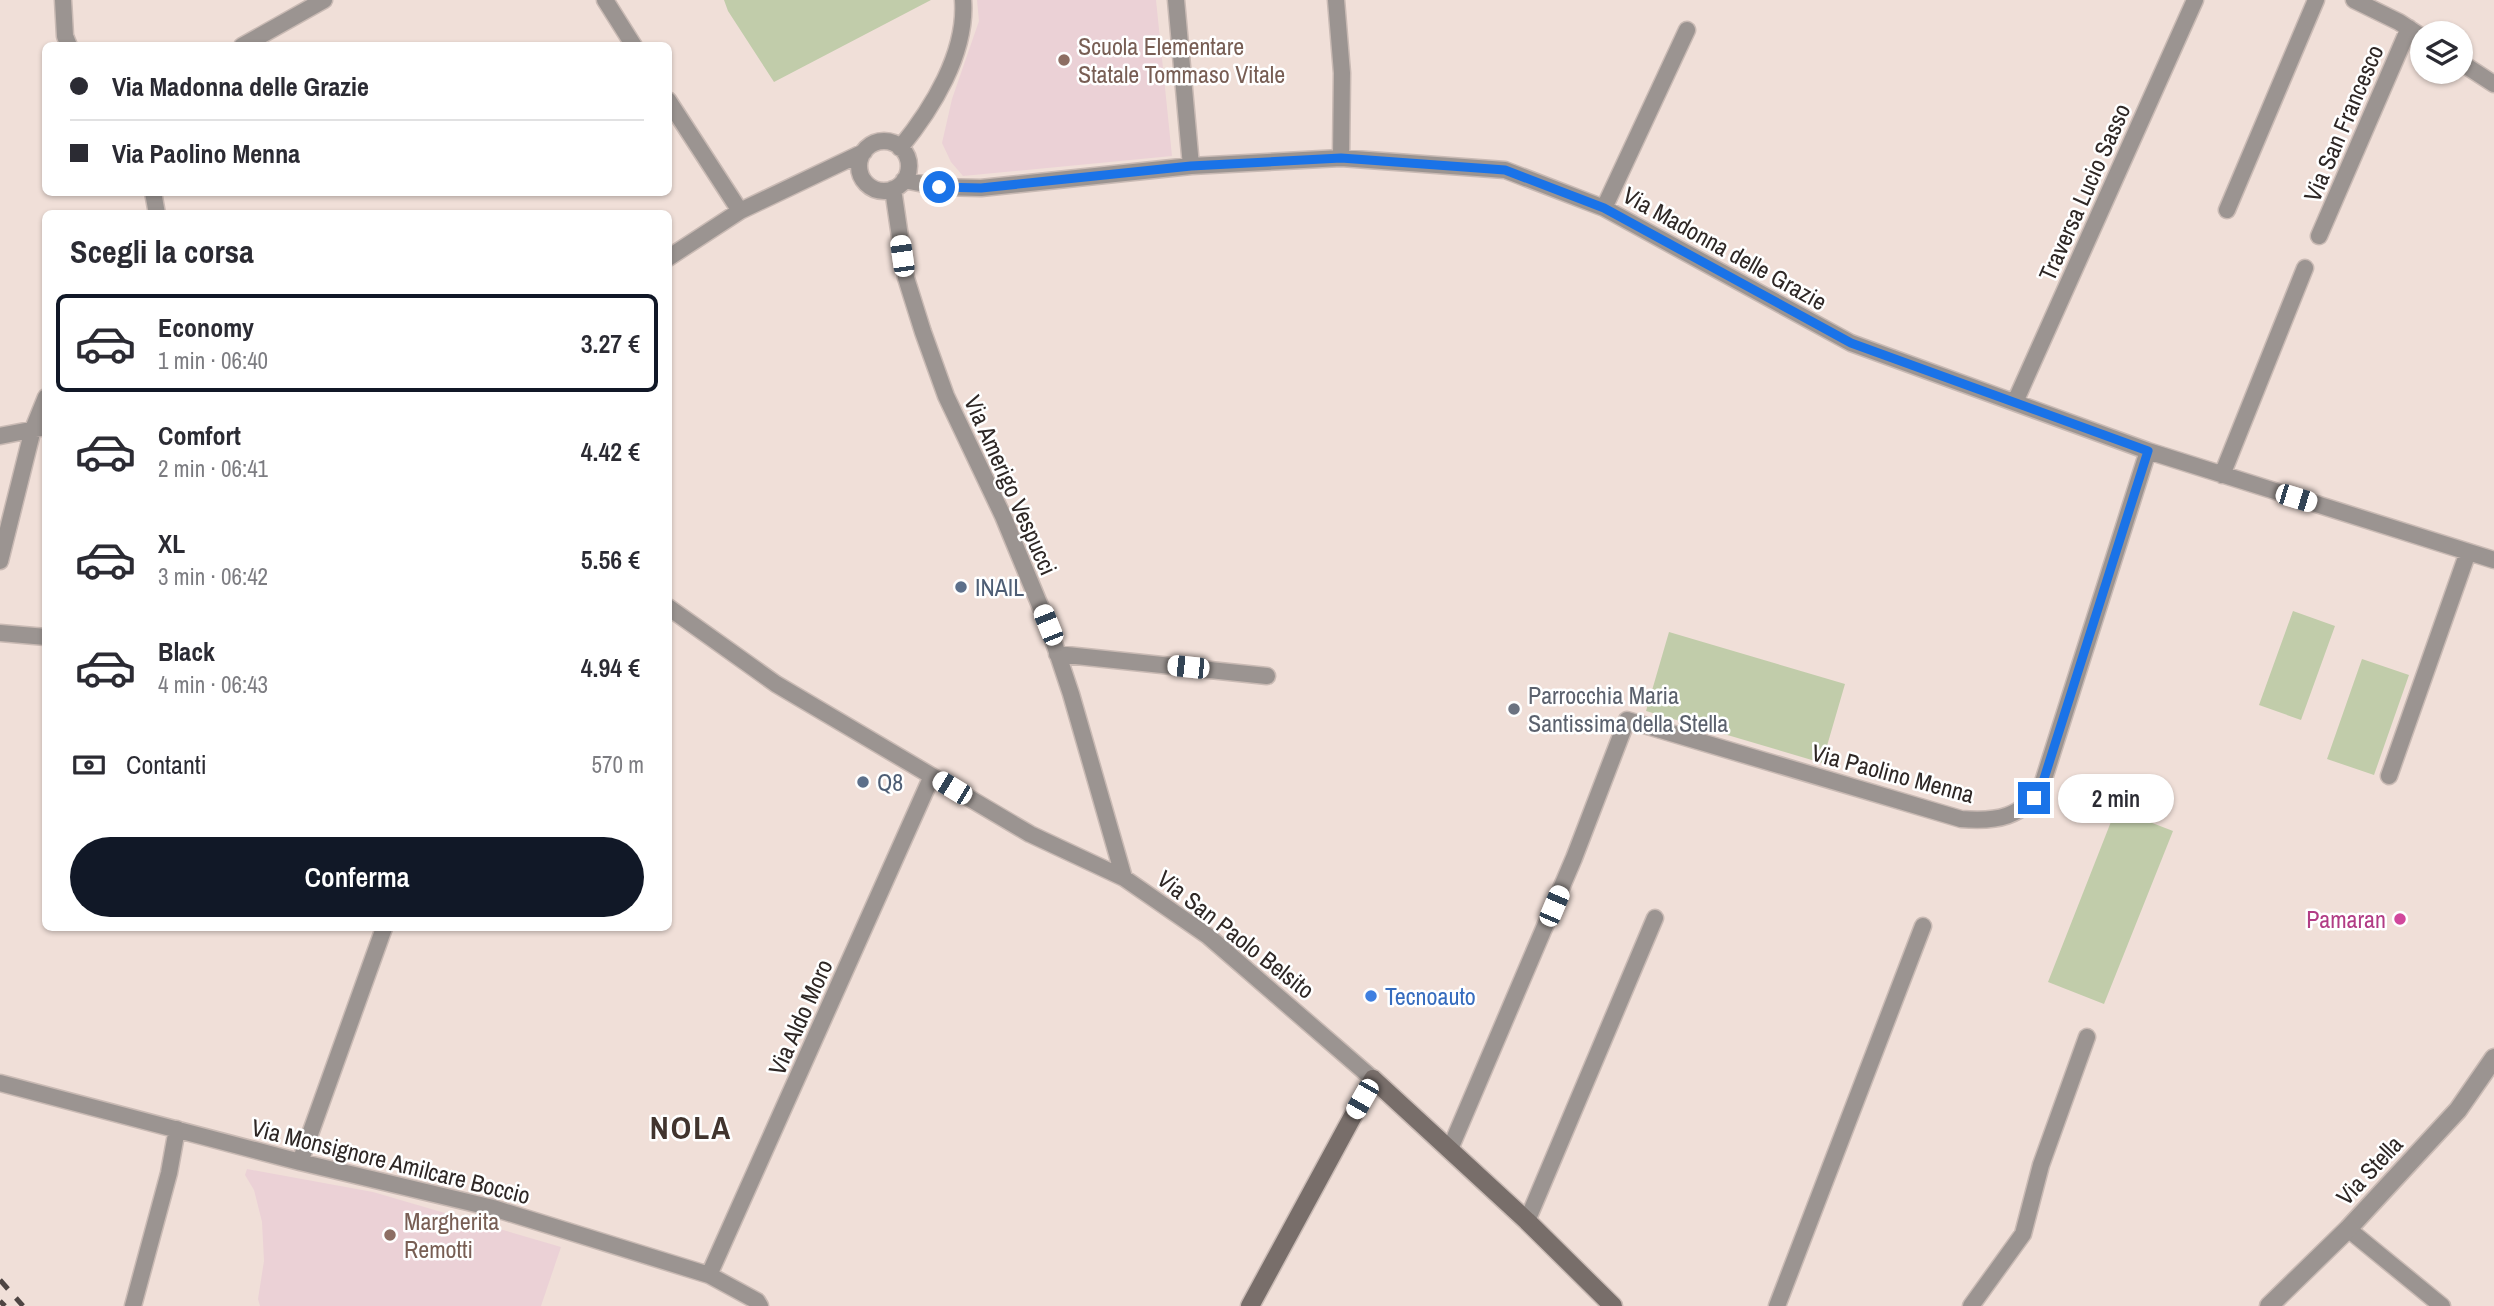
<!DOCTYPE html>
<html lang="it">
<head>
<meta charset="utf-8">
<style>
  body { margin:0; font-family:"Archivo Narrow",sans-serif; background:#f2f2f3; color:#2b2b33; height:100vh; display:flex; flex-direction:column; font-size:26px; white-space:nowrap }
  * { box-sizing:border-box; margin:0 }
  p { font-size:23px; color:#7c7c81 }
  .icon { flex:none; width:38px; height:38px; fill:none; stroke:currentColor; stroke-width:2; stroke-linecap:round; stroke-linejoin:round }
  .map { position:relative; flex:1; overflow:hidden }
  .details { position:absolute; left:42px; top:210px; width:630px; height:721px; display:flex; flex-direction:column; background:#fff; border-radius:10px; box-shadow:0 2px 5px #0004 }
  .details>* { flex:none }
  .top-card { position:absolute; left:42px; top:42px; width:630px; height:154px; border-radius:10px; box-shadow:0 2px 5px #0004; display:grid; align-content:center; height:154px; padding:0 28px; background:#fff }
  .controls { position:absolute; left:2410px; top:21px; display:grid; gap:14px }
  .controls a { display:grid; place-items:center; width:63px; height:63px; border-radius:50%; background:#fff; box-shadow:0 2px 5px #0004; font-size:35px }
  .end { position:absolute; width:32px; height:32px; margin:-16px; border:9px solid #1a73e8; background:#fff; box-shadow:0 0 0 4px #fff }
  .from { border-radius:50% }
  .bubble { position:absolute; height:49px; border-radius:24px; background:#fff; box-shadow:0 2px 5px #0004; font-size:23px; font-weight:600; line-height:49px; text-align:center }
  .car { position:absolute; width:21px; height:42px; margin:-21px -10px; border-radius:9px; box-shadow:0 0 5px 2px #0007; background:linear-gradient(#fff 24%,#345 0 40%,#fff 0 76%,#345 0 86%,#fff 0) }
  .top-card b { display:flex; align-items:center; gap:24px; height:66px; font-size:26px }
  .top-card b+b { border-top:2px solid #e1e1e2 }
  .top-card i { width:18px; height:18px; background:#2b2b33 }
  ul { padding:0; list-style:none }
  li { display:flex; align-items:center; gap:21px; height:98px; margin:0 14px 10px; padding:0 14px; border:4px solid transparent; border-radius:10px }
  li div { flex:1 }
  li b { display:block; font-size:26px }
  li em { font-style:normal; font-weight:600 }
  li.current { border-color:#111827 }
  li>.icon { width:63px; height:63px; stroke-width:1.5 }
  h2 { padding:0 28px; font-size:32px; line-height:84px }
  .pay { display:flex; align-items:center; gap:18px; height:77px; padding:0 28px; font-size:26px }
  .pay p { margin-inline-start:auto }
  .primary-button { display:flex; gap:14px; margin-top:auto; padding:14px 28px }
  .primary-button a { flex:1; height:80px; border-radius:42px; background:#111827; color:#fff; font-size:28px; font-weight:600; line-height:80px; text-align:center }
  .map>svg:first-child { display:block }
  .education { fill:#ebd1d6 }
  .green { fill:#c1ccaa }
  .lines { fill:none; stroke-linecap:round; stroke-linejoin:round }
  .minor-casing { stroke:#c9bab4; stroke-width:19 }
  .tertiary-casing { stroke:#c9bab4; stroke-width:21 }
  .secondary-casing { stroke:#c9bab4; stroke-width:21 }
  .minor { stroke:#9b9491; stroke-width:16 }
  .tertiary { stroke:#9b9491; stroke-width:18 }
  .secondary { stroke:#786e6a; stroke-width:18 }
  .rail { stroke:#4e4543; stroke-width:5; stroke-dasharray:12 12; stroke-linecap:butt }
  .route { stroke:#1a73e8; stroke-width:9 }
  .education-dot { fill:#8d6e63; stroke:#fff; stroke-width:2.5 }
  .service-dot { fill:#5c6f8a; stroke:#fff; stroke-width:2.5 }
  .worship-dot { fill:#6b7280; stroke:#fff; stroke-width:2.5 }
  .hotel-dot { fill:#d1479c; stroke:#fff; stroke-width:2.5 }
  .shop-dot { fill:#3f7fe0; stroke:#fff; stroke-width:2.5 }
  .labels { text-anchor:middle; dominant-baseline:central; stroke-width:5; stroke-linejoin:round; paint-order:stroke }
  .education-label { font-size:24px; fill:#785e54; stroke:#fff; text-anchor:start }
  .street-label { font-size:24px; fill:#2e2725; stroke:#fff }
  .service-label { font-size:24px; fill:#4e5e75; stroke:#fff; text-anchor:start }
  .worship-label { font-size:24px; fill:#5b616d; stroke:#fff; text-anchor:start }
  .hotel-label { font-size:24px; fill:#b23c85; stroke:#fff; text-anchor:end }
  .shop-label { font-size:24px; fill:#366cbe; stroke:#fff; text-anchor:start }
  .district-label { font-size:32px; font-weight:bold; letter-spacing:2px; fill:#41342e; stroke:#fff }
</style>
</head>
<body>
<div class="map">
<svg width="2494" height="1306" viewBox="0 0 2494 1306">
  <rect width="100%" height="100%" fill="#f0dfd8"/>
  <path class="education" d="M977 0H1156L1172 156 963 176 951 162 942 143 952 99 979 21Z
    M247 1169 373 1192 561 1247 541 1306H260L258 1299 264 1261 262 1222 254 1190 245 1175Z"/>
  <path class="green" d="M724 0H931L774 82 728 11Z
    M2293 611 2335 626 2301 720 2259 705Z
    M1669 632 1845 684 1822 763 1646 711Z
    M2362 659 2409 675 2374 775 2327 759Z
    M2116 809 2173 831 2104 1004 2048 982Z"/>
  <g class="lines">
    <g class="minor-casing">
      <path id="minor" d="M63 0 65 36 69 46
        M605 0 634 46
        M1176 0 1191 166
        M1336 0 1342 73 1341 158
        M2354 0 2399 22 2422 37
        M242 46 324 0
        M2460 62 2494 84
        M668 100 740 211
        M859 166a25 25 0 1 1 50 0a25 25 0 1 1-50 0Z
        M900 148C932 109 967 53 963 0
        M904 180 939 187 981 188 1191 166 1341 158 1505 170 1604 208 1851 343 2148 451 2494 560
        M893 189 906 278 923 332 946 396 1003 516 1048 625 1071 694 1124 878
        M153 192 157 214
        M1604 208 1687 30
        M2227 210 2316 0
        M2319 236 2409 28
        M668 258 740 211 864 152
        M2015 402 2195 0
        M0 436 46 427
        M2222 475 2305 268
        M0 561 33 429 46 397
        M668 607 776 684 1030 834 1124 878 1208 936 1373 1079
        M0 633 46 637
        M1057 654 1267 676
        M2389 776 2468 552
        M0 1083 300 1162 493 1208 709 1275 757 1301 760 1306
        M1450 1149 1574 858 1627 720 1961 819C1996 822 2023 818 2042 785L2148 451
        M300 1162 384 928
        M1527 1221 1655 918
        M2348 1229 2442 1306
        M709 1275 932 776
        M133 1306 169 1173 177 1129
        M1777 1306 1923 926
        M1971 1306 2023 1234 2041 1165 2087 1037"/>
    </g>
    <g class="tertiary-casing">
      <path id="tertiary" d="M2269 1306 2348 1229 2458 1110 2494 1058"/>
    </g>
    <g class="secondary-casing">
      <path id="secondary" d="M1250 1306 1373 1079 1527 1221 1613 1306"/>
    </g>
    <use href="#minor" class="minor"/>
    <use href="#tertiary" class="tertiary"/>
    <use href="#secondary" class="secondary"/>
    <path class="rail" d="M0 1280 23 1306
      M0 1301 5 1306"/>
  </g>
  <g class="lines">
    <path class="route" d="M939 187 981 188 1191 166 1341 158 1505 170 1604 208 1851 343 2148 451 2042 785 2034 798"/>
  </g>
  <g class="education-dot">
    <circle cx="1064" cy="60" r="7"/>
    <circle cx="390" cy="1235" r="7"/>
  </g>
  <g class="service-dot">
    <circle cx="961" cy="587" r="7"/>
    <circle cx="863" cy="782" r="7"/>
  </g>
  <circle class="worship-dot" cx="1514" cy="709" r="7"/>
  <circle class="hotel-dot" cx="2400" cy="919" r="7"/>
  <circle class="shop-dot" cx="1371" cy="996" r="7"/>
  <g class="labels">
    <g class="education-label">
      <text x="1078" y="46">Scuola Elementare<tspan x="1078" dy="28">Statale Tommaso Vitale</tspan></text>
      <text x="404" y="1221">Margherita<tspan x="404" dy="28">Remotti</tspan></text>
    </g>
    <g class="street-label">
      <text transform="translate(2343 123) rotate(-67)">Via San Francesco</text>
      <text transform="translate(2084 192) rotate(-66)">Traversa Lucio Sasso</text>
      <text transform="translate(1725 248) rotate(29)">Via Madonna delle Grazie</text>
      <text transform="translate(1011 485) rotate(66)">Via Amerigo Vespucci</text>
      <text transform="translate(1893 773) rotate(15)">Via Paolino Menna</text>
      <text transform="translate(1236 934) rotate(38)">Via San Paolo Belsito</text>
      <text transform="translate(800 1017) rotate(-66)">Via Aldo Moro</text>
      <text transform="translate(391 1161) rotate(14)">Via Monsignore Amilcare Boccio</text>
      <text transform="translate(2369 1170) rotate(-47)">Via Stella</text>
    </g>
    <g class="service-label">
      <text x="975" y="587">INAIL</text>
      <text x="877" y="782">Q8</text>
    </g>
    <g class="worship-label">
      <text x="1528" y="695">Parrocchia Maria<tspan x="1528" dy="28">Santissima della Stella</tspan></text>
    </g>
    <g class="hotel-label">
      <text x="2386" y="919">Pamaran</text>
    </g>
    <g class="shop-label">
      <text x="1385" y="996">Tecnoauto</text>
    </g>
    <g class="district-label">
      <text x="691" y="1127">NOLA</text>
    </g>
  </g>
</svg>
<div class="controls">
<a><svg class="icon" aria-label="layers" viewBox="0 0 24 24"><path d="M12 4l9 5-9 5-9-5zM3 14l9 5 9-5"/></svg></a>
</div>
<i class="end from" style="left:939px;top:187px"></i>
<i class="end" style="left:2034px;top:798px"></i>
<div class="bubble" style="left:2058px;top:774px;width:116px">2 min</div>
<i class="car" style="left:902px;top:256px;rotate:352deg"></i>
<i class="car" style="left:2296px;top:498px;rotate:107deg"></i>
<i class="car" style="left:1048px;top:625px;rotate:338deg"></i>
<i class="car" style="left:1188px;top:667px;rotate:276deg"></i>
<i class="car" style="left:952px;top:788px;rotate:301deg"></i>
<i class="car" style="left:1554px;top:906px;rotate:23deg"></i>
<i class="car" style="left:1362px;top:1099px;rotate:210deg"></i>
<div class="top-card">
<b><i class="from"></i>Via Madonna delle Grazie</b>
<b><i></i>Via Paolino Menna</b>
</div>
<section class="details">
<h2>Scegli la corsa</h2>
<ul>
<li class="current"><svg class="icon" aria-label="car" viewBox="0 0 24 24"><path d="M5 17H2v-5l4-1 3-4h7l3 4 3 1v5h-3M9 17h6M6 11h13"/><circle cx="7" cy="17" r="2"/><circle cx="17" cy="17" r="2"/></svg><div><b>Economy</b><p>1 min · 06:40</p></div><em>3.27 €</em></li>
<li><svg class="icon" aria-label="car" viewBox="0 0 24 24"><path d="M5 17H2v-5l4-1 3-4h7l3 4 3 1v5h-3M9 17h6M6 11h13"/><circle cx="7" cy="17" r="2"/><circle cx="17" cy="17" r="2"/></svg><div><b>Comfort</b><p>2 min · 06:41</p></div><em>4.42 €</em></li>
<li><svg class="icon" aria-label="car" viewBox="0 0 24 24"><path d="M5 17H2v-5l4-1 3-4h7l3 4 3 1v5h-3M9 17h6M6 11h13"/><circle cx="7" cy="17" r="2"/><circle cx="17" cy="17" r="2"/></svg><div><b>XL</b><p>3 min · 06:42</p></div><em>5.56 €</em></li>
<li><svg class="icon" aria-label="car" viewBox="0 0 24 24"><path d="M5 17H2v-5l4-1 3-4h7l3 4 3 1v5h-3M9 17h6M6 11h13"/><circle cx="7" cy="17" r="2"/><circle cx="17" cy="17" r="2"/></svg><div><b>Black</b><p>4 min · 06:43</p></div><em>4.94 €</em></li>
</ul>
<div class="pay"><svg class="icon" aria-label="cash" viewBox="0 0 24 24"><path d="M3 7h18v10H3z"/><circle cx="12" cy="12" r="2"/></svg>Contanti<p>570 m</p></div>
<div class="primary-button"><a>Conferma</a></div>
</section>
</div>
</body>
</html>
